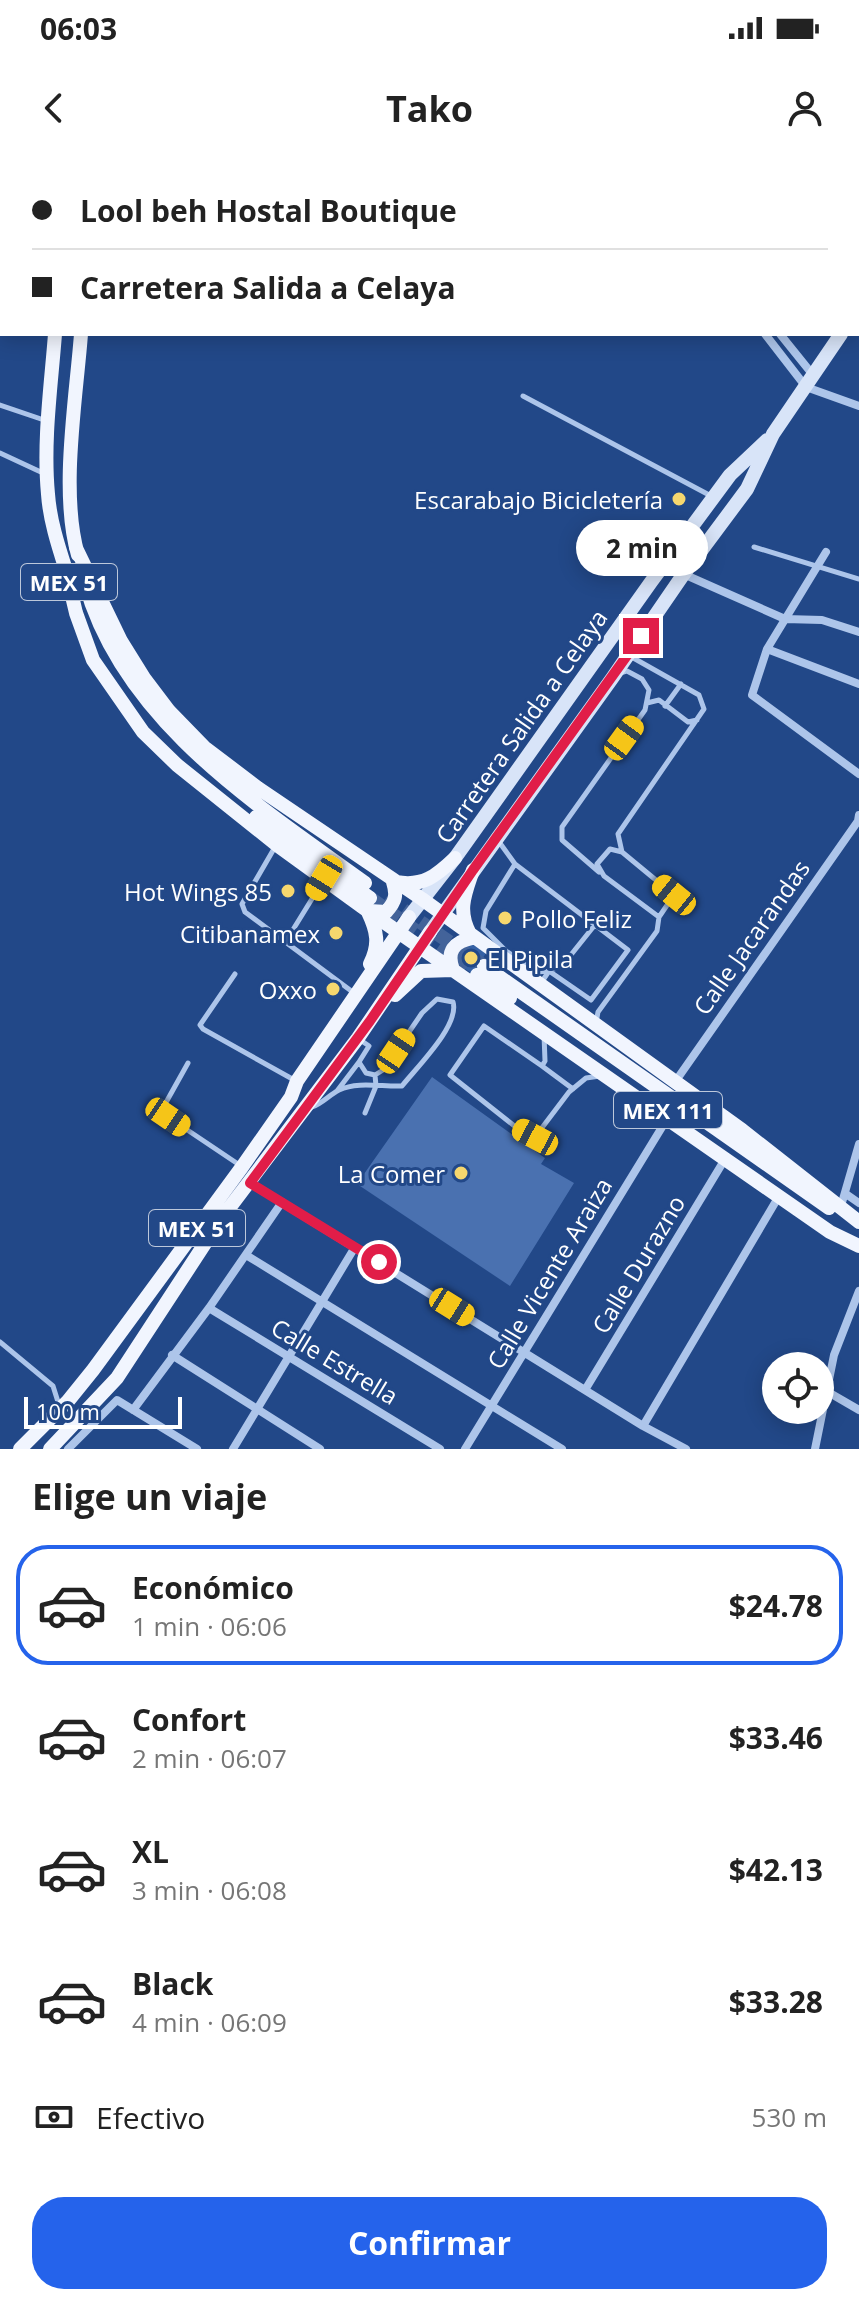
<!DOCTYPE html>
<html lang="es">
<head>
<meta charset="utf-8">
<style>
  body { margin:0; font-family:"Open Sans",sans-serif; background:#f6f6f6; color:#222; height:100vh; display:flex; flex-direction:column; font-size:30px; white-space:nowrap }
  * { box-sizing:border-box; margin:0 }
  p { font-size:26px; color:#767676 }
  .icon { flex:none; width:44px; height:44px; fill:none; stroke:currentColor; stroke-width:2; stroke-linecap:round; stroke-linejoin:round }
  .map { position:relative; height:1289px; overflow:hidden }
  .drawer { display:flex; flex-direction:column; background:#fff; flex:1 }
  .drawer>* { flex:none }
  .guide { position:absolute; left:0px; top:0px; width:860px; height:176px; box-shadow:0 4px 20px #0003; display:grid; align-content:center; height:176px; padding:0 32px; background:#fff }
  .buttons { position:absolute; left:762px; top:1192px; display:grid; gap:16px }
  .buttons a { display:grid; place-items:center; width:72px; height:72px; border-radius:50%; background:#fff; box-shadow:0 4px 20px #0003; font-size:40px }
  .scale { position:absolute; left:24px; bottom:20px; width:158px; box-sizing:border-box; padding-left:8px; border:4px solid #fff; border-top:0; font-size:22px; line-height:28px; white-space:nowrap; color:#fff; -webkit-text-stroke:6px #224888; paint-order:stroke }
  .end { position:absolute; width:36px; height:36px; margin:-18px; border:10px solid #e11d48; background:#fff; box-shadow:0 0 0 4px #fff }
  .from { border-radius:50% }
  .bubble { position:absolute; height:56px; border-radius:28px; background:#fff; box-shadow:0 4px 20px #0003; font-size:26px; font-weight:700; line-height:56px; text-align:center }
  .car { position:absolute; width:24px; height:48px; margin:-24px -12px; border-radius:10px; box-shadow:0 0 6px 2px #0007; background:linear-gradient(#f5c518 24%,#345 0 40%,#f5c518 0 76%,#345 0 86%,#f5c518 0) }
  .guide b { display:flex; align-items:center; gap:28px; height:76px; font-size:30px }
  .guide b+b { border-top:2px solid #e0e0e0 }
  .guide i { width:20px; height:20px; background:#222 }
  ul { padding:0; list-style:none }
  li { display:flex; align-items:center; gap:24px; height:120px; margin:0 16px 12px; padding:0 16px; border:4px solid transparent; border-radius:32px }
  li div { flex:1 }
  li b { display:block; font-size:30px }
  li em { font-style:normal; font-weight:700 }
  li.selected { border-color:#2563eb }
  li>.icon { width:72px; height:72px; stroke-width:1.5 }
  h2 { padding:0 32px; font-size:36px; line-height:96px }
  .pay { display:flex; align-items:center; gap:20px; height:88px; padding:0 32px; font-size:30px }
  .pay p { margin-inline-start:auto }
  .primary-button { display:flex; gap:16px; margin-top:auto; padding:16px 32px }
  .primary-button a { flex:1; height:92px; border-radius:32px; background:#2563eb; color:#fff; font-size:32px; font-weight:700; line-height:92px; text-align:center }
  .status { display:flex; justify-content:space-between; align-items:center; height:56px; padding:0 40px; background:#fff; direction:ltr }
  .status svg { height:22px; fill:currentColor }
  header { display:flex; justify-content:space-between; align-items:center; height:104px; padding:0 32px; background:#fff; font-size:36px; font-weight:700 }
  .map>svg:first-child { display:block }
  .green { fill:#3561a5 }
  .building { fill:#4a71b0 }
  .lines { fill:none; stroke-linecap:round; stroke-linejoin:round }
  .primary-tunnel { stroke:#43639a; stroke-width:14; stroke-dasharray:14 7; stroke-linecap:butt }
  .service { stroke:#adc5ea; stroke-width:5 }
  .minor { stroke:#adc5ea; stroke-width:8 }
  .secondary { stroke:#d8e4f8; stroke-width:14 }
  .primary { stroke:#f1f5fe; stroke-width:14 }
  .route { stroke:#e11d48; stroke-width:10 }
  .poi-dot { fill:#f6d76e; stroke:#224888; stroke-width:3 }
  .labels { text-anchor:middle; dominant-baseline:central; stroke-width:6; stroke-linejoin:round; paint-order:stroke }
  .shield { fill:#224888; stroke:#bdc8db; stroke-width:2 }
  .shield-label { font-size:22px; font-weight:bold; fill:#fff }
  .poi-label { font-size:24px; fill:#fff; stroke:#224888; text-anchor:end }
  .street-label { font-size:24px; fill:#fff; stroke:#224888 }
</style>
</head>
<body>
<div class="status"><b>06:03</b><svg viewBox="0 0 49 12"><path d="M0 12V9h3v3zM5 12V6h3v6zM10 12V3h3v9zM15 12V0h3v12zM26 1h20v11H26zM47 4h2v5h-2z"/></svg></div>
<header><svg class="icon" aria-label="back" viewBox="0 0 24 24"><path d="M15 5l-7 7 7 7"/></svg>Tako<svg class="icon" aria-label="person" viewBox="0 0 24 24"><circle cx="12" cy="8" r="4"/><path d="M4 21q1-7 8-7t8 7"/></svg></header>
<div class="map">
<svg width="859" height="1289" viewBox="0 0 859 1289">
  <rect width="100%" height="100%" fill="#224888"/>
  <path class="green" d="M470 783 486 793 473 814 456 803 455 792Z"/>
  <path class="building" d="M432 917 545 998 541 1004 574 1023 510 1126 357 1024Z"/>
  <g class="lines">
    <path class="primary-tunnel" d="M370 738 477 815
      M386 738 484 806"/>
    <path class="service" d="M523 236 713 337
      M0 245 44 260
      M0 293 43 313
      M754 387 859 419
      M647 543 659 540 688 562 697 560
      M665 546 681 524
      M497 679 515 704 628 790 591 840 549 811 537 812 506 791 483 768 486 751 515 704
      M275 687 242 744 245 752 354 833
      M622 692 618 674 704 549 699 535 628 495
      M599 712 562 680V667L645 550 649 530 642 519 627 511 621 513
      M286 781 323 721
      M235 814 200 865 203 869 296 921
      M544 823 543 820 549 811 562 806 594 766
      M596 863 598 852 657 771 659 757 674 735 622 692 610 689 597 704 604 716 659 757
      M544 875 545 901 542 906 484 866 450 915 517 968 535 977 569 932 586 918 600 916
      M188 903 164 946 168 957 241 1006
      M542 906 573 929
      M337 931 359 902
      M312 947C323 943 329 935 339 930 358 921 382 927 402 926 417 907 460 865 453 842L437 839 422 853 383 910 375 915 366 913 359 902 369 886 359 879
      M365 953 376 926 375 915
      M0 1182 53 1226 59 1245"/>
    <path class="minor" d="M166 0 174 2
      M858 81 859 78
      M765 174 806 227 859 246
      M780 174 813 215
      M826 392 767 489 752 535 859 614
      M663 405 785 459 822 460 859 472
      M767 489 859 524
      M675 922 858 661 859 655
      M250 1023 643 1266 686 1289
      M846 1034 859 1043
      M841 1046 859 984
      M246 1095 562 1289
      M209 1148 440 1289
      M172 1195 320 1289
      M585 1230 725 999
      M828 1232 859 1250
      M133 1250 209 1148 282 1042
      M643 1266 779 1036
      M68 1289 117 1240 197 1289
      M233 1289 355 1087
      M465 1289 667 959
      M815 1289 834 1195 859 1131"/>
    <path class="secondary" d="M858 149 859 148
      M409 757 455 698 651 422 730 315 767 280
      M430 772 613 517 683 415 747 329 773 274 841 174"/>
    <path class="primary" d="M70 2V0
      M95 2V0
      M55 174C51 226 43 282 48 334 50 364 61 394 70 423
      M76 388 121 481 144 518 169 551 204 587 258 628 422 739 742 970 859 1062
      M78 395C60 333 76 240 81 174
      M67 415 76 453 93 500 143 572 177 605 277 685 368 751 830 1072 859 1086
      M85 423C123 561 256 644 365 723
      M256 657 370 738
      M396 722C423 727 436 716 455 698
      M369 751 386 752C396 741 397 735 393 722
      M368 752C377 771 380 784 370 804
      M470 774C457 750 465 734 473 710
      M484 806 829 1048
      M453 810C446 791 454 782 472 778
      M477 815 510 838
      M395 835 421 811 453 810
      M20 1289 68 1241 93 1210 242 1007 291 937 297 921 409 757
      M50 1289 117 1218 221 1059 358 878 430 772"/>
  </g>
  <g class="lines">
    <path class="route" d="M379 1102 250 1023 370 861 473 710 641 476"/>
  </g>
  <g class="poi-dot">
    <circle cx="679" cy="339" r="8"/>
    <circle cx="288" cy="731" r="8"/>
    <circle cx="505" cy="758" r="8"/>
    <circle cx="336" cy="773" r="8"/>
    <circle cx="471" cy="798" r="8"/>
    <circle cx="333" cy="829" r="8"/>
    <circle cx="461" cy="1013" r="8"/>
  </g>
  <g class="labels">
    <g class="shield">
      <rect x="21" y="404" width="96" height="36" rx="6"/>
      <rect x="614" y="932" width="108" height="36" rx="6"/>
      <rect x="149" y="1050" width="96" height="36" rx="6"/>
    </g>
    <g class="shield-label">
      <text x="69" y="422">MEX 51</text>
      <text x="668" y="950">MEX 111</text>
      <text x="197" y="1068">MEX 51</text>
    </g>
    <g class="poi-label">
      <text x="663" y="339">Escarabajo Bicicletería</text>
      <text x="272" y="731">Hot Wings 85</text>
      <text x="521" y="758" text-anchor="start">Pollo Feliz</text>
      <text x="320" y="773">Citibanamex</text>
      <text x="487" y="798" text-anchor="start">El Pipila</text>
      <text x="317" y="829">Oxxo</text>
      <text x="445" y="1013">La Comer</text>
    </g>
    <g class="street-label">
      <text transform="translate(521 566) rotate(-55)">Carretera Salida a Celaya</text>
      <text transform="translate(751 777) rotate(-55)">Calle Jacarandas</text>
      <text transform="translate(638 1104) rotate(-59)">Calle Durazno</text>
      <text transform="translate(549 1113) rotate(-59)">Calle Vicente Araiza</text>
      <text transform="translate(335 1201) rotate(31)">Calle Estrella</text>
    </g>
  </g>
</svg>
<div class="buttons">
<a><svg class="icon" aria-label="locate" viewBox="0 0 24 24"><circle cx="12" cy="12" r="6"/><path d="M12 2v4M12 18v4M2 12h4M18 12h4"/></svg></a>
</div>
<div class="scale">100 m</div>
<i class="end from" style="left:379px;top:1102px"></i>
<i class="end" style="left:641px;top:476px"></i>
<div class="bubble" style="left:576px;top:360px;width:132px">2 min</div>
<i class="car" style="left:624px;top:578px;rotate:36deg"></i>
<i class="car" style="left:324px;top:718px;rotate:211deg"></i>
<i class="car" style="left:674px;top:735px;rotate:309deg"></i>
<i class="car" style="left:396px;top:891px;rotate:34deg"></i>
<i class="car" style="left:168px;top:957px;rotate:124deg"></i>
<i class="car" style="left:535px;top:977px;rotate:298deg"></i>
<i class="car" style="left:452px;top:1147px;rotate:122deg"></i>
<div class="guide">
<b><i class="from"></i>Lool beh Hostal Boutique</b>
<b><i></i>Carretera Salida a Celaya</b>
</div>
</div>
<section class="drawer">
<h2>Elige un viaje</h2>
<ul>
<li class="selected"><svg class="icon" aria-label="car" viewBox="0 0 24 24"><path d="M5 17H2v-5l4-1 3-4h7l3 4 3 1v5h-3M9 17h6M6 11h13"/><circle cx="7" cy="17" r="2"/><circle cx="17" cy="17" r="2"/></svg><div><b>Económico</b><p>1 min · 06:06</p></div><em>$24.78</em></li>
<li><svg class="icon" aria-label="car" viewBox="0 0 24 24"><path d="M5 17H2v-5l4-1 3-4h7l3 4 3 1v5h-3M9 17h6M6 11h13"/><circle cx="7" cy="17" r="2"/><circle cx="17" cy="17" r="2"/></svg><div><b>Confort</b><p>2 min · 06:07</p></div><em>$33.46</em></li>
<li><svg class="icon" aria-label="car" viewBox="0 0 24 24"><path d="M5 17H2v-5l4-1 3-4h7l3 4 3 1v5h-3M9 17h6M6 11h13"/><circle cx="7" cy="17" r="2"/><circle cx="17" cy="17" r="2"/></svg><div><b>XL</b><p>3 min · 06:08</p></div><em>$42.13</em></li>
<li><svg class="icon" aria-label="car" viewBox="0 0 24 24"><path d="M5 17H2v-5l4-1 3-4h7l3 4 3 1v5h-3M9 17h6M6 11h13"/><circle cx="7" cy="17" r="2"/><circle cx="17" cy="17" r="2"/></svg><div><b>Black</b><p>4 min · 06:09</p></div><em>$33.28</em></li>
</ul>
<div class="pay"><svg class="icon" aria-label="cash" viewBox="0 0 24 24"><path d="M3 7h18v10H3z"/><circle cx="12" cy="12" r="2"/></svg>Efectivo<p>530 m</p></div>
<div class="primary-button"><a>Confirmar</a></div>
</section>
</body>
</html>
